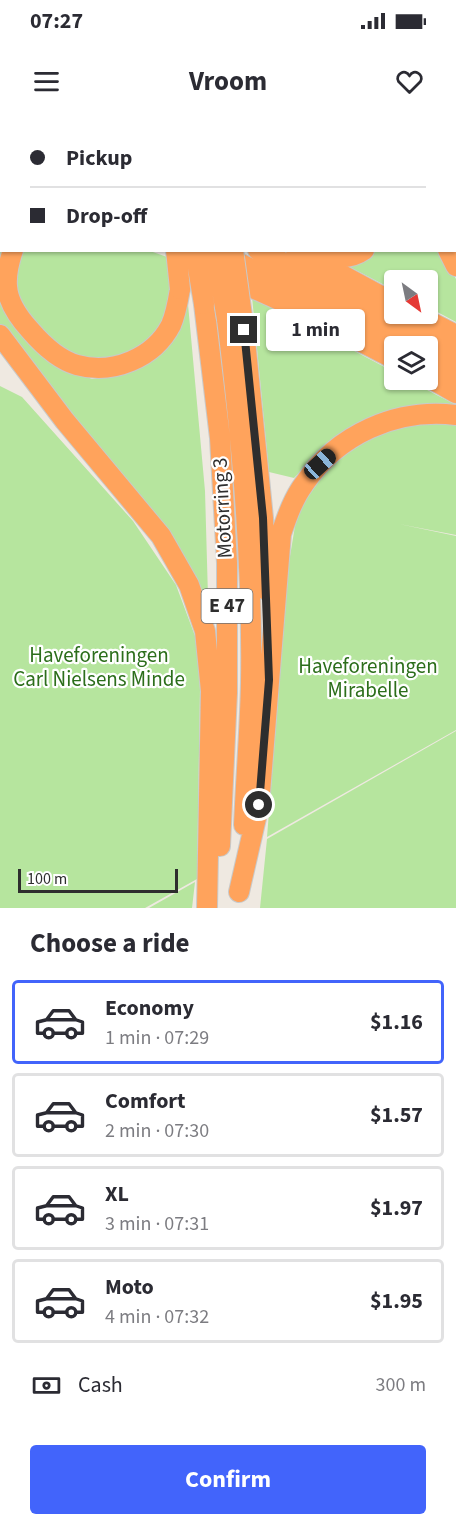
<!DOCTYPE html>
<html lang="en">
<head>
<meta charset="utf-8">
<style>
  body { margin:0; font-family:"Source Sans 3",sans-serif; background:#f2f2f3; color:#2b2b33; height:100vh; display:flex; flex-direction:column; font-size:22px; white-space:nowrap }
  * { box-sizing:border-box; margin:0 }
  p { font-size:20px; color:#7c7c81 }
  .icon { flex:none; width:33px; height:33px; fill:none; stroke:currentColor; stroke-width:2; stroke-linecap:round; stroke-linejoin:round }
  .map { position:relative; height:788px; overflow:hidden }
  .drawer { display:flex; flex-direction:column; background:#fff; flex:1 }
  .drawer>* { flex:none }
  .banner { position:absolute; left:0px; top:0px; width:456px; height:132px; box-shadow:0 2px 4px #0004; display:grid; align-content:center; height:132px; padding:0 30px; background:#fff }
  .needle { width:39px; rotate:147deg }
  .fabs { position:absolute; left:384px; top:150px; display:grid; gap:12px }
  .fabs a { display:grid; place-items:center; width:54px; height:54px; border-radius:6px; background:#fff; box-shadow:0 2px 4px #0004; font-size:30px }
  .scale { position:absolute; left:18px; bottom:15px; width:160px; box-sizing:border-box; padding-left:6px; border:3px solid #2e2e2e; border-top:0; font-size:16px; line-height:21px; white-space:nowrap; color:#2e2e2e; -webkit-text-stroke:4px #fff; paint-order:stroke }
  .end { position:absolute; width:27px; height:27px; margin:-14px; border:8px solid #2e2e2e; background:#fff; box-shadow:0 0 0 3px #fff }
  .from { border-radius:50% }
  .bubble { position:absolute; height:42px; border-radius:6px; background:#fff; box-shadow:0 2px 4px #0004; font-size:20px; font-weight:700; line-height:42px; text-align:center }
  .car { position:absolute; width:18px; height:36px; margin:-18px -9px; border-radius:8px; box-shadow:0 0 4px 2px #0007; background:linear-gradient(#222 24%,#8ab4d8 0 40%,#222 0 76%,#8ab4d8 0 86%,#222 0) }
  .banner b { display:flex; align-items:center; gap:21px; height:57px; font-size:22px }
  .banner b+b { border-top:2px solid #e1e1e2 }
  .banner i { width:15px; height:15px; background:#2b2b33 }
  ul { padding:0; list-style:none }
  li { display:flex; align-items:center; gap:18px; height:84px; margin:0 12px 9px; padding:0 18px; border:3px solid #e1e1e2; border-radius:6px }
  li div { flex:1 }
  li b { display:block; font-size:22px }
  li em { font-style:normal; font-weight:700 }
  li.current { border-color:#4264fb }
  li>.icon { width:54px; height:54px; stroke-width:1.5 }
  h2 { padding:0 30px; font-size:27px; line-height:72px }
  .pay { display:flex; align-items:center; gap:15px; height:66px; padding:0 30px; font-size:22px }
  .pay p { margin-inline-start:auto }
  .primary-button { display:flex; gap:12px; margin-top:auto; padding:12px 30px }
  .primary-button a { flex:1; height:69px; border-radius:6px; background:#4264fb; color:#fff; font-size:24px; font-weight:700; line-height:69px; text-align:center }
  .status { display:flex; justify-content:space-between; align-items:center; height:42px; padding:0 30px; background:#fff; direction:ltr }
  .status svg { height:16px; fill:currentColor }
  header { display:flex; justify-content:space-between; align-items:center; height:78px; padding:0 30px; background:#fff; font-size:27px; font-weight:700 }
  .map>svg:first-child { display:block }
  .green { fill:#b6e59e }
  .lines { fill:none; stroke-linecap:round; stroke-linejoin:round }
  .motorway-casing { stroke:#c9c9c9; stroke-width:22 }
  .motorway { stroke:#ffa35c; stroke-width:20 }
  .motorway-bridge-casing { stroke:#c9c9c9; stroke-width:22; stroke-linecap:butt }
  .motorway-bridge { stroke:#ffa35c; stroke-width:20 }
  .route { stroke:#2e2e2e; stroke-width:8 }
  .labels { text-anchor:middle; dominant-baseline:central; stroke-width:4.5; stroke-linejoin:round; paint-order:stroke }
  .shield { fill:#fff; stroke:#6d6d6d; stroke-width:1.5 }
  .shield-label { font-size:20px; font-weight:bold; fill:#2e2e2e }
  .street-label { font-size:21px; fill:#2e2e2e; stroke:#fff }
  .park-label { font-size:21px; fill:#2c6e1b; stroke:#fff }
</style>
</head>
<body>
<div class="status"><b>07:27</b><svg viewBox="0 0 49 12"><path d="M0 12V9h3v3zM5 12V6h3v6zM10 12V3h3v9zM15 12V0h3v12zM26 1h20v11H26zM47 4h2v5h-2z"/></svg></div>
<header><svg class="icon" aria-label="menu" viewBox="0 0 24 24"><path d="M4 6h16M4 12h16M4 18h16"/></svg>Vroom<svg class="icon" aria-label="heart" viewBox="0 0 24 24"><path d="M12 20l-8-8c-3-5 5-10 8-4 3-6 11-1 8 4z"/></svg></header>
<div class="map">
<svg width="456" height="788" viewBox="0 0 456 788">
  <rect width="100%" height="100%" fill="#efe9e1"/>
  <path class="green" d="M355 0H456V131L454 2Z
    M0 66 2 130 4 131 8 192 32 227 56 245 92 259 127 254 159 233 179 209 188 184 205 371 209 512 193 464 0 207Z
    M22 131H150L167 137 174 184 164 207 147 222 122 238 94 240 65 233 36 212 10 163Z
    M372 131H441L456 159V202L428 187V160H394V170L346 145Z
    M252 177 394 252V260H408L456 285V287L320 331 294 358 269 352Z
    M0 266 22 277 133 401 176 465 198 524 200 570 197 759 145 788H0Z
    M456 303V415L399 404 456 416V610L267 717 289 442 295 406 303 384 330 345 391 305Z
    M456 611V788H260L267 719Z
    M195 762 192 788H149Z"/>
  <g class="lines">
    <g class="motorway-casing">
      <path id="motorway" d="M65 0 66 2
        M152 0V2
        M169 0 170 2
        M191 0 192 2
        M340 0 343 2
        M0 20H2
        M0 40 2 41
        M0 56 2 57
        M13 130C9 142 6 154 7 166 8 183 19 198 30 210 42 224 59 240 77 245 113 255 154 238 171 205 176 194 178 181 180 169
        M258 130 347 174 456 234
        M296 130 394 183
        M312 130C329 136 347 142 364 130
        M448 130 456 146
        M221 134 407 226
        M224 155 290 185 394 239
        M204 184 220 318 227 443V573L220 726
        M415 194 456 215
        M227 199C242 319 253 441 251 563 250 610 246 658 244 705
        M244 210 263 398 266 470
        M0 215 65 301 161 416 189 465 205 511 211 571 207 788
        M428 239 456 256
        M428 257 456 273
        M239 772 259 685 281 414C287 397 293 379 304 364 338 314 396 288 456 295"/>
    </g>
    <use href="#motorway" class="motorway"/>
    <g class="motorway-bridge-casing">
      <path id="motorway-bridge" d="M176 130 180 169
        M195 130 204 184
        M215 130 227 199
        M233 130 244 210"/>
    </g>
    <use href="#motorway-bridge" class="motorway-bridge"/>
  </g>
  <g class="lines">
    <path class="route" d="M244 210 263 398 269 560 259 685"/>
  </g>
  <g class="labels">
    <rect class="shield" x="201.5" y="469" width="51" height="34" rx="4.5"/>
    <g class="shield-label">
      <text x="227" y="486">E 47</text>
    </g>
    <g class="street-label">
      <text transform="translate(222 388) rotate(-93)">Motorring 3</text>
    </g>
    <g class="park-label">
      <text x="99" y="535">Haveforeningen<tspan x="99" dy="24">Carl Nielsens Minde</tspan></text>
      <text x="368" y="546">Haveforeningen<tspan x="368" dy="24">Mirabelle</tspan></text>
    </g>
  </g>
</svg>
<div class="fabs">
<a><svg class="needle" viewBox="-14 -14 28 28"><path d="M0-13l5 13h-10z" fill="#e53935"/><path d="M0 13l5-13h-10z" fill="#7c7c81"/></svg></a>
<a><svg class="icon" aria-label="layers" viewBox="0 0 24 24"><path d="M12 4l9 5-9 5-9-5zM3 14l9 5 9-5"/></svg></a>
</div>
<div class="scale">100 m</div>
<i class="end from" style="left:259px;top:685px"></i>
<i class="end" style="left:244px;top:210px"></i>
<div class="bubble" style="left:266px;top:189px;width:99px">1 min</div>
<i class="car" style="left:320px;top:344px;rotate:48deg"></i>
<div class="banner">
<b><i class="from"></i>Pickup</b>
<b><i></i>Drop-off</b>
</div>
</div>
<section class="drawer">
<h2>Choose a ride</h2>
<ul>
<li class="current"><svg class="icon" aria-label="car" viewBox="0 0 24 24"><path d="M5 17H2v-5l4-1 3-4h7l3 4 3 1v5h-3M9 17h6M6 11h13"/><circle cx="7" cy="17" r="2"/><circle cx="17" cy="17" r="2"/></svg><div><b>Economy</b><p>1 min · 07:29</p></div><em>$1.16</em></li>
<li><svg class="icon" aria-label="car" viewBox="0 0 24 24"><path d="M5 17H2v-5l4-1 3-4h7l3 4 3 1v5h-3M9 17h6M6 11h13"/><circle cx="7" cy="17" r="2"/><circle cx="17" cy="17" r="2"/></svg><div><b>Comfort</b><p>2 min · 07:30</p></div><em>$1.57</em></li>
<li><svg class="icon" aria-label="car" viewBox="0 0 24 24"><path d="M5 17H2v-5l4-1 3-4h7l3 4 3 1v5h-3M9 17h6M6 11h13"/><circle cx="7" cy="17" r="2"/><circle cx="17" cy="17" r="2"/></svg><div><b>XL</b><p>3 min · 07:31</p></div><em>$1.97</em></li>
<li><svg class="icon" aria-label="car" viewBox="0 0 24 24"><path d="M5 17H2v-5l4-1 3-4h7l3 4 3 1v5h-3M9 17h6M6 11h13"/><circle cx="7" cy="17" r="2"/><circle cx="17" cy="17" r="2"/></svg><div><b>Moto</b><p>4 min · 07:32</p></div><em>$1.95</em></li>
</ul>
<div class="pay"><svg class="icon" aria-label="cash" viewBox="0 0 24 24"><path d="M3 7h18v10H3z"/><circle cx="12" cy="12" r="2"/></svg>Cash<p>300 m</p></div>
<div class="primary-button"><a>Confirm</a></div>
</section>
</body>
</html>
